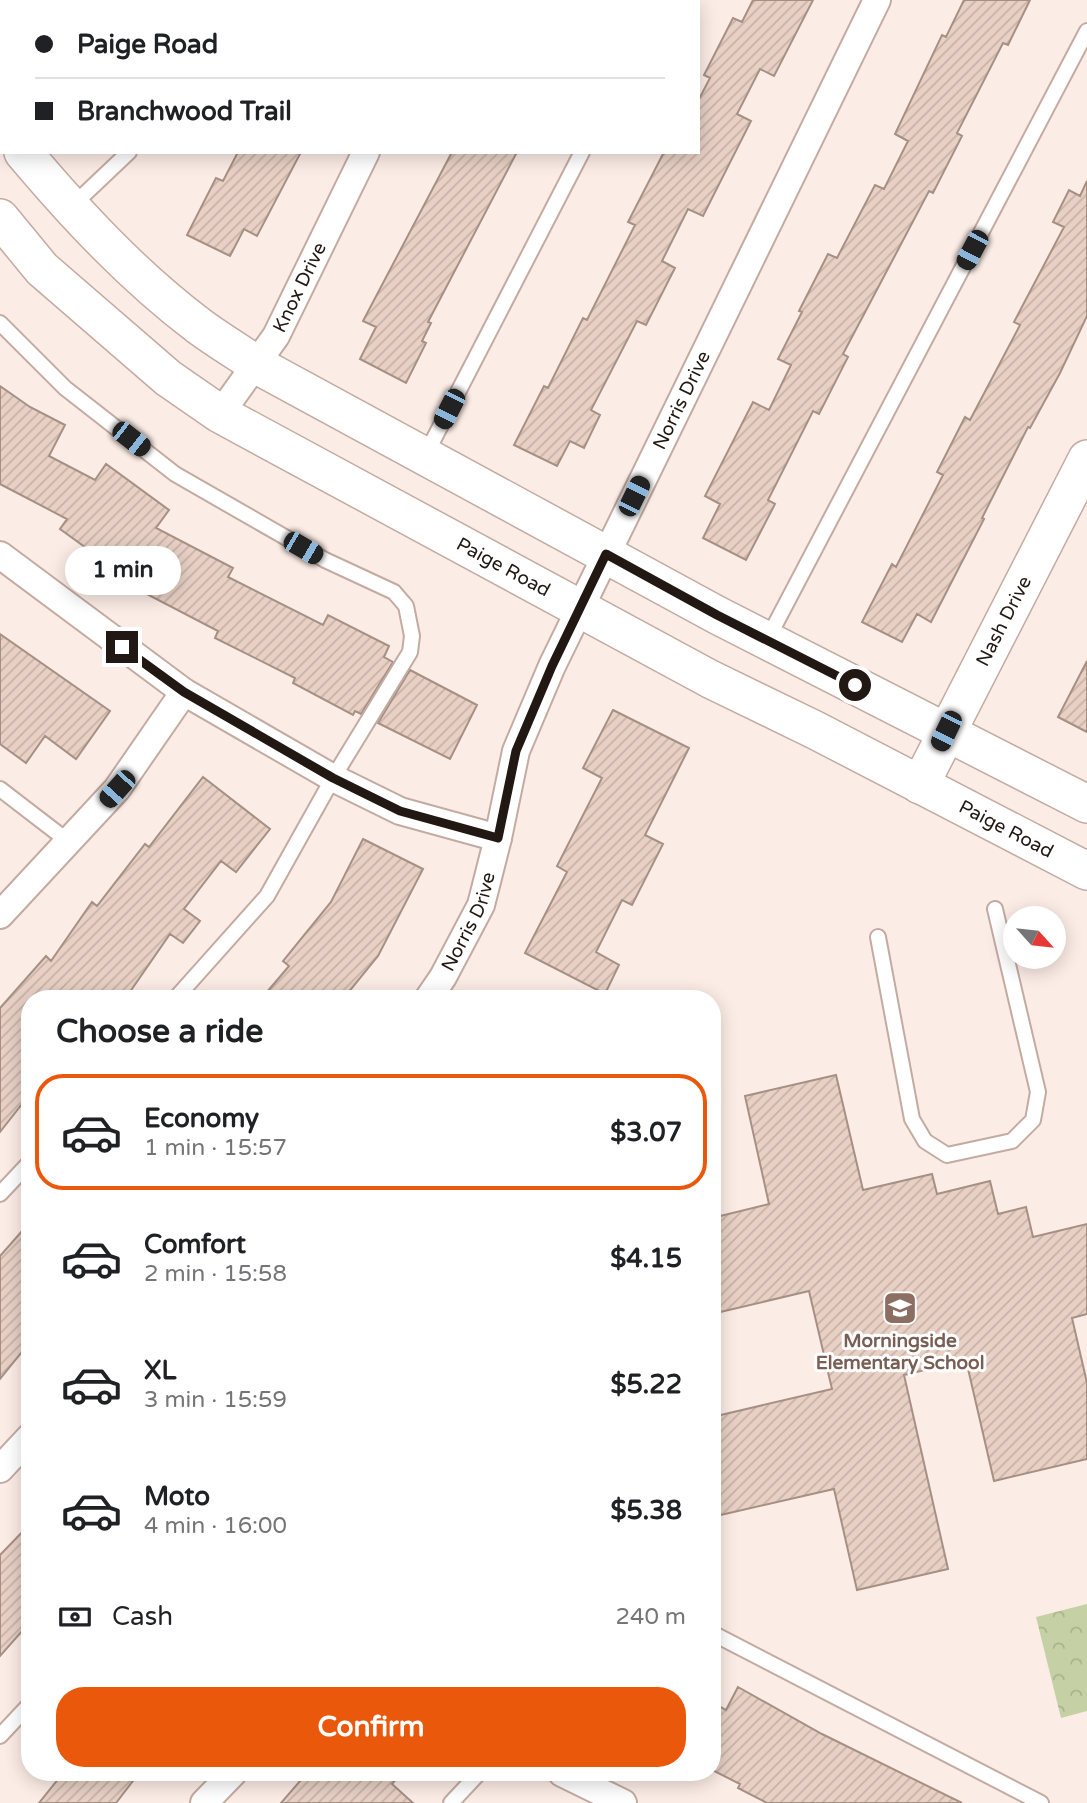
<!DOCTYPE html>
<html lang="en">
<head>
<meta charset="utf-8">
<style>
  body { margin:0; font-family:"Varela Round",sans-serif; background:#f6f6f6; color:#202124; height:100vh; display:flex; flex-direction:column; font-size:26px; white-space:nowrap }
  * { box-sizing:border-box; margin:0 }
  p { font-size:23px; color:#757577 }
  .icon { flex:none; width:38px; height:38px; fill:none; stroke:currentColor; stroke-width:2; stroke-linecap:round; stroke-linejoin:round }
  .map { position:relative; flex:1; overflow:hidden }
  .panel { position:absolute; left:21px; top:990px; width:700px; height:791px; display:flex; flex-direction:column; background:#fff; border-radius:28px; box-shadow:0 4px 18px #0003 }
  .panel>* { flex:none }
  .guide { position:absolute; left:0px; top:0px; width:700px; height:154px; box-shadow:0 4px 18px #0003; display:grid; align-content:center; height:154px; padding:0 35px; background:#fff }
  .needle { width:46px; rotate:117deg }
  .buttons { position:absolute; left:1003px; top:906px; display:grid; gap:14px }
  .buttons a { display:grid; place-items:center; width:63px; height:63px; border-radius:50%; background:#fff; box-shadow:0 4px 18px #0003; font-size:35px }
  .end { position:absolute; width:32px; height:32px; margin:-16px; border:9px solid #211814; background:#fff; box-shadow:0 0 0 4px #fff }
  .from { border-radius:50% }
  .bubble { position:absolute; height:49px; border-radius:24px; background:#fff; box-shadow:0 4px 18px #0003; font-size:23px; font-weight:700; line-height:49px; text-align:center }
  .car { position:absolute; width:21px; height:42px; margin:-21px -10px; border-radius:9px; box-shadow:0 0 5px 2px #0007; background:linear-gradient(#222 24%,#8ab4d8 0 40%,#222 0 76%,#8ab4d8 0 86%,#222 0) }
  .guide b { display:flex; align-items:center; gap:24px; height:66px; font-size:26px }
  .guide b+b { border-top:2px solid #e0e0e0 }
  .guide i { width:18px; height:18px; background:#202124 }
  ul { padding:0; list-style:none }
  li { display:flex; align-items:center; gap:21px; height:116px; margin:0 14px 10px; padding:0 21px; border:4px solid transparent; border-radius:28px }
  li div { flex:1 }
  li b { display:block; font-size:26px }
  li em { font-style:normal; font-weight:700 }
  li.on { border-color:#ea580c }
  li>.icon { width:63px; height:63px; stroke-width:1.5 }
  h2 { padding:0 35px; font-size:32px; line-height:84px }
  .pay { display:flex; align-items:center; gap:18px; height:77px; padding:0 35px; font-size:26px }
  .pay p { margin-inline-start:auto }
  .button { display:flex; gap:14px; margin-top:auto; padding:14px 35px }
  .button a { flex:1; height:80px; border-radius:28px; background:#ea580c; color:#fff; font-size:28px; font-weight:700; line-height:80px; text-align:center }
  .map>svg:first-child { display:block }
  .park { fill:url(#park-crowns) }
  .building { fill:url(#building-hatch); stroke:#a69084; stroke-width:2 }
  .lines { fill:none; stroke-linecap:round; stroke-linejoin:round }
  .lane-casing { stroke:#c4aba2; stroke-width:18 }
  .street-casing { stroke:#c4aba2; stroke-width:30 }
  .secondary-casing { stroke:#c4aba2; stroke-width:40 }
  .lane { stroke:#fff; stroke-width:14 }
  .street { stroke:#fff; stroke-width:26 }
  .secondary { stroke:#fff; stroke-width:37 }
  .route { stroke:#211814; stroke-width:9 }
  .labels { text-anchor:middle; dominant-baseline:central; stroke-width:6; stroke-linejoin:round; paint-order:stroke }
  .street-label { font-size:19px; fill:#211814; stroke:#fff }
  .education-label { font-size:19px; font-weight:bold; fill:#785e54; stroke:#fff }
</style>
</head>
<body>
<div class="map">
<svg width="1087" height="1803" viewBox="0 0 1087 1803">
  <defs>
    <pattern id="park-crowns" width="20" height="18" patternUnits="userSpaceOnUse" patternTransform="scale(1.75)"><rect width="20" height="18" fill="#c5d1a5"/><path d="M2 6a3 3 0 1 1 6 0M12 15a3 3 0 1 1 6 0" fill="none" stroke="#a9b38d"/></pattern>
    <pattern id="building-hatch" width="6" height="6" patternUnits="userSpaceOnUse" patternTransform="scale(1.75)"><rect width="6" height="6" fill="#e8d0c4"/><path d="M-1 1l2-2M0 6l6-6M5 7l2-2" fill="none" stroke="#c7b2a8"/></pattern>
  </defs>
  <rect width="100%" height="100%" fill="#fcece6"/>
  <path class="park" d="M1087 1604V1711L1061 1718 1036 1617Z"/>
  <path class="building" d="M753 0H813L774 76 760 69 737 114 751 121 703 216 688 209 662 261 675 268 646 325 637 321 591 410 600 415 584 448 570 441 557 466 514 445 544 386 548 388 583 318 587 320 635 225 628 222 664 152H698V101L710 78 704 75 733 18 742 22Z
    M964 0H1030L1008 45 1003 43 957 133 962 136 933 193 929 191 843 354 848 357 819 414 813 411 768 500 775 504 746 560 703 538 720 504 705 496 753 402 769 410 791 365 778 359 802 312 799 311 828 254 837 258 875 185 884 189 908 141 895 134 942 35 946 37Z
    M238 152H301L257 236 244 229 230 256 187 235 216 178 223 181Z
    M452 152H517L428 322 431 323 422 341 426 343 406 383 360 359 376 327 363 321Z
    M1087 181V316L1060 373 1030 428 1028 427 982 518 984 519 931 622 917 614 902 642 862 622 892 564 896 567 943 475 937 472 965 417 970 420 1020 325 1014 322 1064 227 1053 222 1069 190 1080 196Z
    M0 386 30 407 65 425 49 456 95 480 106 464 169 510 156 528 233 568 228 577 323 625 328 615 389 646 384 657 393 662 361 714 355 711 353 715 293 683 295 678 215 638 218 631 139 590 140 587 60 529 67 519 0 484Z
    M0 634 110 711 76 759 45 736 26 763 0 744Z
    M1087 661V732L1058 717Z
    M410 670 477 705 450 759 378 723Z
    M613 710 689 748 645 835 663 844 632 905 622 900 596 952 619 965 605 994 525 953 567 872 557 866 602 778 583 768Z
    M203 777 270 829 236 872 221 861 184 909 200 921 183 943 170 934 125 999H30V1094L0 1132V1008L46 956 51 961 92 902 97 906 145 844 149 847Z
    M363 839 423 869 378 956 343 999H261L289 966 283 961 331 902Z
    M836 1075 863 1190 932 1174 937 1194 990 1181 998 1214 1026 1207 1033 1237 1087 1224V1314L1072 1318 1087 1383V1459L994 1481 966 1360 904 1375 948 1569 857 1590 834 1489 712 1517V1417L832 1389 809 1291 712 1314V1218L769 1204 745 1096Z
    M30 1222V1342L0 1379V1256Z
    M30 1524V1622L0 1656V1555Z
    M738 1687 822 1734 962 1803H767L738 1788 740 1784 712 1770V1702L726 1710Z
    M63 1773H139L116 1803H39Z
    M307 1773H401L392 1784 413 1803H281Z"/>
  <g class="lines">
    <g class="lane-casing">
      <path id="lane" d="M224 2 225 0
        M659 2 660 0
        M71 207 129 152
        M0 323 65 388 175 474 325 560 394 592 406 606 412 636 410 652 333 778 267 896 175 999
        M425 456 582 152
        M767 640 1087 31
        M0 789 69 842
        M878 937 912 1119 925 1141 947 1155 1012 1141 1033 1120 1038 1092 995 909
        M0 1194 30 1162
        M712 1633 1041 1803
        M0 1736 30 1704
        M451 1803 479 1773"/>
    </g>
    <g class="street-casing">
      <g id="street">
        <path d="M440 2 441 0"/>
        <path id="s1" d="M220 414 276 336 366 152"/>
        <path d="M0 555 184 692 333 778 400 811 498 838"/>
        <path d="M0 915 117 789 184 692"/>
        <path id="s2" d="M428 999 443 977 481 905 498 838 516 751 552 666 877 0"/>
        <path d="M0 1469 30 1437"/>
        <path d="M562 1773 623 1803"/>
        <path d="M204 1803 233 1773"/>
      </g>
    </g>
    <g class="secondary-casing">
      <g id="secondary">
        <path d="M0 125 2 128"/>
        <path d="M23 152C76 215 133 276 199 326 218 340 238 352 257 365L717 615 1087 804"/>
        <path id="s3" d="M0 218 42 269 168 378 220 414 710 679 815 730 1087 871"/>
        <path id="s4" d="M920 785 1087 459"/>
      </g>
    </g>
    <use href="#lane" class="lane"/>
    <use href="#street" class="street"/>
    <use href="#secondary" class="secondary"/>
  </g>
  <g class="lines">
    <path class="route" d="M122 647 184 692 333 778 400 811 498 838 516 751 552 666 606 554 717 615 855 685"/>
  </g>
  <defs>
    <g id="school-square" transform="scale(1.75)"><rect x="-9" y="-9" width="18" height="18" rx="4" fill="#8d6e63" stroke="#fff"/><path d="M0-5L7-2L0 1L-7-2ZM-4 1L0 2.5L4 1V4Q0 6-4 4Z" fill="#fff"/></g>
  </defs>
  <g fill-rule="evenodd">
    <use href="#school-square" x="900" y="1308"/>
  </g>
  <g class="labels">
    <g class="street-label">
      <text stroke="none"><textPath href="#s1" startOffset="150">Knox Drive</textPath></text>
      <text stroke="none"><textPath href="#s2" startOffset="654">Norris Drive</textPath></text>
      <text stroke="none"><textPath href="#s3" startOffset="618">Paige Road</textPath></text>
      <text stroke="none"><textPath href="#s4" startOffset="184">Nash Drive</textPath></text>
      <text stroke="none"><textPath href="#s3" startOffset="1185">Paige Road</textPath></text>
      <text stroke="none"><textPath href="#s2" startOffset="88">Norris Drive</textPath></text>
    </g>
    <g class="education-label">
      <text x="900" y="1341">Morningside<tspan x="900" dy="22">Elementary School</tspan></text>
    </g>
  </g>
</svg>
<div class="buttons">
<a><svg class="needle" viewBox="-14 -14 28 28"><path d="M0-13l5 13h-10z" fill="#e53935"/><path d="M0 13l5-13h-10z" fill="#757577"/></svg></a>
</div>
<i class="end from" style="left:855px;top:685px"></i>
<i class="end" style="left:122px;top:647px"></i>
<div class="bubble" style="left:65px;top:546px;width:116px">1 min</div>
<i class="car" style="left:972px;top:250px;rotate:208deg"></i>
<i class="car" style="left:449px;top:409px;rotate:207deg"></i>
<i class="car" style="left:131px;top:439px;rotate:128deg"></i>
<i class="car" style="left:634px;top:496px;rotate:26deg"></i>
<i class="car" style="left:303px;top:548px;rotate:120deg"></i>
<i class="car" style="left:946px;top:731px;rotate:206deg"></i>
<i class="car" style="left:117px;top:789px;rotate:222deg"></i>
<div class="guide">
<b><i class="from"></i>Paige Road</b>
<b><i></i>Branchwood Trail</b>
</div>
<section class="panel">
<h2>Choose a ride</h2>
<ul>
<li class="on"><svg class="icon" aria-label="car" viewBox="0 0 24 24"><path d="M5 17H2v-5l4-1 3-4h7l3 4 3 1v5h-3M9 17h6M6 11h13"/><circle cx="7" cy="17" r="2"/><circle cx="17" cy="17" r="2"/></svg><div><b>Economy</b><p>1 min · 15:57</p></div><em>$3.07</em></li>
<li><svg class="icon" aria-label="car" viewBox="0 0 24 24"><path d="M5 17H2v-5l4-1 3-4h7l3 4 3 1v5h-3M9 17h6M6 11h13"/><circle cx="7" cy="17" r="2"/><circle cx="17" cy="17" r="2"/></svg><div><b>Comfort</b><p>2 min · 15:58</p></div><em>$4.15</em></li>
<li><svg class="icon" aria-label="car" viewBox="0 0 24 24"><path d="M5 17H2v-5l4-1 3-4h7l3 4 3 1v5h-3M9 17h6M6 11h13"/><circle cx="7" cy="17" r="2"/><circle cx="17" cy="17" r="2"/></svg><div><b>XL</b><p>3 min · 15:59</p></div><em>$5.22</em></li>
<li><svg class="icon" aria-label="car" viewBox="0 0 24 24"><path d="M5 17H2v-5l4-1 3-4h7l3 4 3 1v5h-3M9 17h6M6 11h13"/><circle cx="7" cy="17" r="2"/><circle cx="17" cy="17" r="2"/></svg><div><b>Moto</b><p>4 min · 16:00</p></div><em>$5.38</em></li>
</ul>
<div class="pay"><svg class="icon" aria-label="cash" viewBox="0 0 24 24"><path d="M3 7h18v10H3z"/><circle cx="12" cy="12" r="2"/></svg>Cash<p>240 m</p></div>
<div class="button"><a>Confirm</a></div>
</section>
</div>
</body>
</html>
